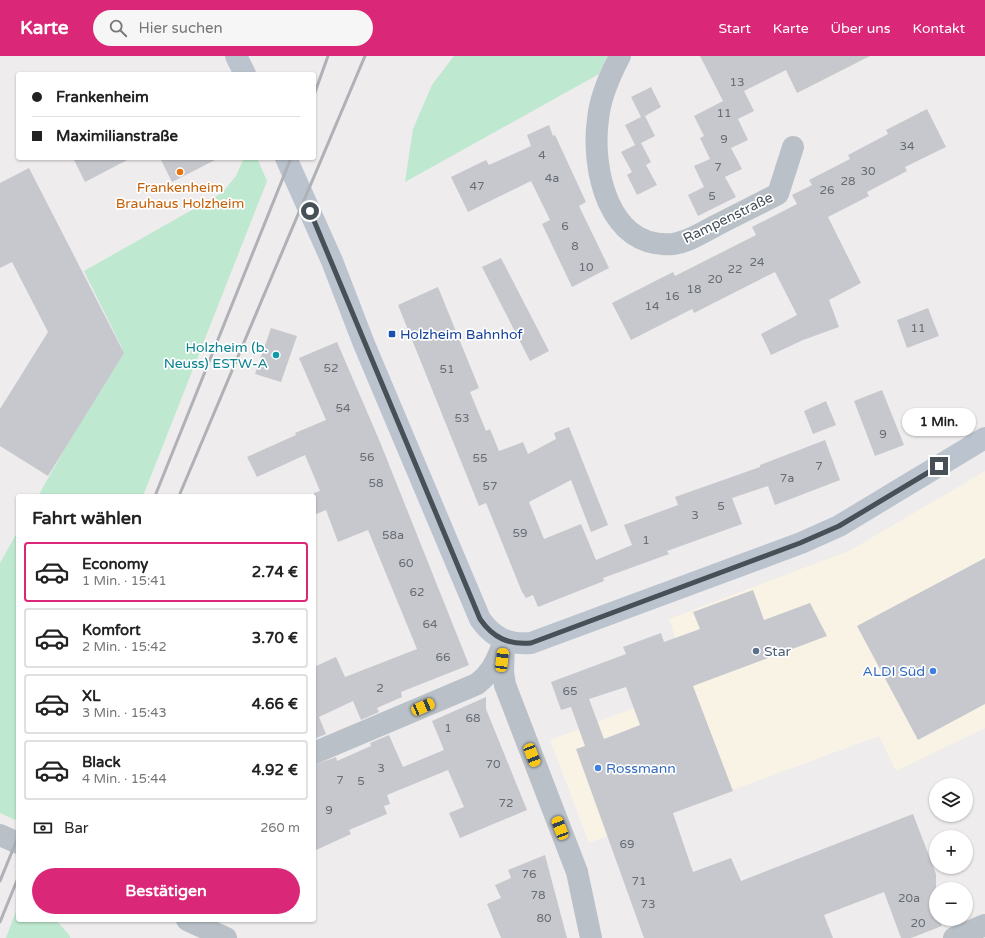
<!DOCTYPE html>
<html lang="de">
<head>
<meta charset="utf-8">
<style>
  body { margin:0; font-family:"Varela Round",sans-serif; background:#f6f6f6; color:#222; height:100vh; display:flex; flex-direction:column; font-size:15px; white-space:nowrap }
  * { box-sizing:border-box; margin:0 }
  p { font-size:13px; color:#767676 }
  .icon { flex:none; width:22px; height:22px; fill:none; stroke:currentColor; stroke-width:2; stroke-linecap:round; stroke-linejoin:round }
  .map { position:relative; flex:1; overflow:hidden }
  .side { position:absolute; left:16px; top:438px; width:300px; height:428px; display:flex; flex-direction:column; background:#fff; border-radius:4px; box-shadow:0 1px 3px #0004 }
  .side>* { flex:none }
  .guide { position:absolute; left:16px; top:16px; width:300px; height:88px; border-radius:4px; box-shadow:0 1px 3px #0004; display:grid; align-content:center; height:88px; padding:0 16px; background:#fff }
  .buttons { position:absolute; left:929px; top:722px; display:grid; gap:8px }
  .buttons a { display:grid; place-items:center; width:44px; height:44px; border-radius:50%; background:#fff; box-shadow:0 1px 3px #0004; font-size:20px }
  .end { position:absolute; width:18px; height:18px; margin:-9px; border:5px solid #474f57; background:#fff; box-shadow:0 0 0 2px #fff }
  .from { border-radius:50% }
  .bubble { position:absolute; height:28px; border-radius:14px; background:#fff; box-shadow:0 1px 3px #0004; font-size:13px; font-weight:700; line-height:28px; text-align:center }
  .car { position:absolute; width:12px; height:24px; margin:-12px -6px; border-radius:5px; box-shadow:0 0 3px 1px #0007; background:linear-gradient(#f5c518 24%,#345 0 40%,#f5c518 0 76%,#345 0 86%,#f5c518 0) }
  .guide b { display:flex; align-items:center; gap:14px; height:38px; font-size:15px }
  .guide b+b { border-top:1px solid #e0e0e0 }
  .guide i { width:10px; height:10px; background:#222 }
  ul { padding:0; list-style:none }
  li { display:flex; align-items:center; gap:12px; height:60px; margin:0 8px 6px; padding:0 8px; border:2px solid #e0e0e0; border-radius:4px }
  li div { flex:1 }
  li b { display:block; font-size:15px }
  li em { font-style:normal; font-weight:700 }
  li.selected { border-color:#db2777 }
  li>.icon { width:36px; height:36px; stroke-width:1.5 }
  h2 { padding:0 16px; font-size:18px; line-height:48px }
  .pay { display:flex; align-items:center; gap:10px; height:44px; padding:0 16px; font-size:15px }
  .pay p { margin-inline-start:auto }
  .action { display:flex; gap:8px; margin-top:auto; padding:8px 16px }
  .action a { flex:1; height:46px; border-radius:24px; background:#db2777; color:#fff; font-size:16px; font-weight:700; line-height:46px; text-align:center }
  header { display:flex; align-items:center; gap:24px; box-sizing:border-box; height:56px; padding:0 20px; background:#db2777; color:#fff }
  header strong { font-size:19px }
  nav { display:flex; gap:22px; margin-inline-start:auto; font-size:14px }
  .search { width:280px; height:36px; background:#f6f6f6; display:flex; align-items:center; gap:10px; box-sizing:border-box; padding:0 14px; border-radius:22px; color:#767676; font-size:15px }
  .map>svg:first-child { display:block }
  .commercial { fill:#f9f3e6 }
  .green { fill:#bee8cf }
  .building { fill:#c7c8ce; fill-rule:evenodd }
  .lines { fill:none; stroke-linecap:round; stroke-linejoin:round }
  .street { stroke:#b9c0c7; stroke-width:22 }
  .secondary { stroke:#bbc4ce; stroke-width:22 }
  .rail { stroke:#afb1b6; stroke-width:3 }
  .route { stroke:#474f57; stroke-width:5 }
  .food-dot { fill:#e8710a; stroke:#fff; stroke-width:1.5 }
  .transit-dot { fill:#1a4fb4; stroke:#fff; stroke-width:1.5 }
  .culture-dot { fill:#0f9aa8; stroke:#fff; stroke-width:1.5 }
  .service-dot { fill:#5c6f8a; stroke:#fff; stroke-width:1.5 }
  .shop-dot { fill:#3f7fe0; stroke:#fff; stroke-width:1.5 }
  .labels { text-anchor:middle; dominant-baseline:central; stroke-width:3.5; stroke-linejoin:round; paint-order:stroke }
  .number-label { font-size:12px; fill:#676d75 }
  .food-label { font-size:14px; fill:#c56008; stroke:#fff }
  .street-label { font-size:14px; fill:#474f57; stroke:#fff }
  .transit-label { font-size:14px; fill:#164399; stroke:#fff; text-anchor:start }
  .culture-label { font-size:14px; fill:#0d838f; stroke:#fff; text-anchor:end }
  .service-label { font-size:14px; fill:#4e5e75; stroke:#fff; text-anchor:start }
  .shop-label { font-size:14px; fill:#366cbe; stroke:#fff; text-anchor:end }
</style>
</head>
<body>
<header>
<strong>Karte</strong>
<div class="search"><svg class="icon" aria-label="search" viewBox="0 0 24 24"><circle cx="10" cy="10" r="6"/><path d="M15 15l6 6"/></svg>Hier suchen</div>
<nav><a>Start</a><a>Karte</a><a>Über uns</a><a>Kontakt</a></nav>
</header>
<div class="map">
<svg width="985" height="882" viewBox="0 0 985 882">
  <rect width="100%" height="100%" fill="#eeecec"/>
  <path class="commercial" d="M985 415V672L896 715 879 680 589 787 550 684 692 630 669 563 849 495Z"/>
  <path class="green" d="M454 0H607L599 18 405 126 413 73 432 29Z
    M244 102H257L267 125 143 440H38L122 292 84 215 222 137 236 120Z
    M18 475V758L15 764 0 757V507Z
    M18 850V864H56L70 880V882H6Z"/>
  <path class="building" d="M700 0H870L797 37 786 14 744 35 754 55 738 63 748 84 731 92 742 113 725 121 736 141 698 160 688 139 704 131 694 110 710 103 700 82 704 80 694 60 723 45Z
    M651 31 661 51 645 60 655 80 639 88 641 87 651 106 646 109 657 129 637 139 627 119 632 116 621 96 635 89 625 69 641 61 631 41Z
    M927 53 946 91 905 111 907 115 867 136 869 140 828 161 861 227 829 244 839 271 803 284 771 299 761 278 797 259 775 216 694 257 692 253 631 284 612 247 673 216 675 220 756 179 752 171 797 148 792 139 812 129 809 124 850 103 848 99 888 78 886 74Z
    M549 69 553 80 555 79 586 146 579 150 609 212 572 231 542 168 550 164 531 125 468 156 451 121 486 104 489 109 531 90 527 79Z
    M73 102H131L85 126Z
    M160 102H219L172 126Z
    M29 112 124 297 48 420 0 390V353L48 276 12 206 0 212V127Z
    M501 202 549 295 530 305 482 211Z
    M438 231 479 332 470 336 486 375 490 373 499 395 523 386 528 398 556 383 554 377 569 371 608 469 591 476 571 424 529 446 544 483 581 468 596 504 632 489 624 469 678 449 675 441 760 411V409L825 384 840 424 775 449 768 430 732 442 742 468 667 495 669 498 603 522 604 525 538 551 533 539 526 542 522 536 486 447 479 450 398 249Z
    M928 252 939 280 907 292 897 264Z
    M271 272 297 280 281 326 255 318Z
    M337 286 380 386 469 609 401 636 402 641 377 652 379 656 361 664 353 645 319 661 326 678 314 683V611L336 601 345 621 417 593 368 474 338 486 326 454 314 459V437L320 435 305 399 257 421 247 401 296 379 295 377 326 364 299 302Z
    M882 334 904 389 875 400 854 345Z
    M826 345 836 369 813 378 804 355Z
    M985 502V648L918 684 857 570Z
    M753 534 764 564 810 547 827 580 693 630 733 735 673 757 693 816 731 802 741 825 913 758 936 818V863H939L942 870 911 882H901L884 836 824 859 833 882H644L576 693 585 690 571 651 561 654 551 626 626 598 623 591 661 577 664 586 700 573 693 556ZM626 631 640 669 604 683 589 643Z
    M486 641V653L527 754 460 782 449 757 464 751 448 714 387 739 390 748 384 750 387 758 349 774 351 778 314 795V709L336 701 337 705 371 690 370 687 389 679 403 711 444 694 432 665Z
    M545 799 567 882H501L487 848 501 842 495 829 511 822 508 814Z"/>
  <g class="lines">
    <path class="street" d="M620 0C610 19 600 42 598 63 591 112 608 194 673 188 688 186 702 177 715 170 736 159 757 149 778 138L793 91
      M504 585 503 616 505 629 577 816 591 882
      M314 697 477 628C490 618 495 608 501 593
      M0 779 18 787
      M187 864 226 882
      M954 882 985 869"/>
    <path class="secondary" d="M236 0 245 18
      M286 102 332 205 364 288 480 563C493 582 509 589 531 587L801 487 839 470 985 382"/>
    <path class="rail" d="M314 39 328 0
      M155 440 291 102
      M179 440 365 0
      M0 825 18 781
      M0 866 18 822"/>
  </g>
  <g class="lines">
    <path class="route" d="M310 155 480 563C493 582 509 589 531 587L800 487 839 470 939 410"/>
  </g>
  <circle class="food-dot" cx="180" cy="116" r="4"/>
  <rect class="transit-dot" x="388" y="274" width="8" height="8" rx="2"/>
  <circle class="culture-dot" cx="276" cy="299" r="4"/>
  <circle class="service-dot" cx="756" cy="595" r="4"/>
  <g class="shop-dot">
    <circle cx="933" cy="615" r="4"/>
    <circle cx="598" cy="712" r="4"/>
  </g>
  <g class="labels">
    <g class="number-label">
      <text x="737" y="26">13</text>
      <text x="724" y="57">11</text>
      <text x="724" y="83">9</text>
      <text x="907" y="90">34</text>
      <text x="542" y="99">4</text>
      <text x="718" y="111">7</text>
      <text x="868" y="115">30</text>
      <text x="552" y="122">4a</text>
      <text x="848" y="125">28</text>
      <text x="477" y="130">47</text>
      <text x="827" y="134">26</text>
      <text x="712" y="140">5</text>
      <text x="565" y="170">6</text>
      <text x="575" y="190">8</text>
      <text x="757" y="206">24</text>
      <text x="586" y="211">10</text>
      <text x="735" y="213">22</text>
      <text x="715" y="223">20</text>
      <text x="694" y="233">18</text>
      <text x="672" y="240">16</text>
      <text x="652" y="250">14</text>
      <text x="918" y="272">11</text>
      <text x="331" y="312">52</text>
      <text x="447" y="313">51</text>
      <text x="343" y="352">54</text>
      <text x="462" y="362">53</text>
      <text x="883" y="378">9</text>
      <text x="367" y="401">56</text>
      <text x="480" y="402">55</text>
      <text x="819" y="410">7</text>
      <text x="787" y="422">7a</text>
      <text x="376" y="427">58</text>
      <text x="490" y="430">57</text>
      <text x="721" y="450">5</text>
      <text x="695" y="459">3</text>
      <text x="520" y="477">59</text>
      <text x="393" y="479">58a</text>
      <text x="646" y="484">1</text>
      <text x="406" y="507">60</text>
      <text x="417" y="536">62</text>
      <text x="430" y="568">64</text>
      <text x="443" y="601">66</text>
      <text x="380" y="632">2</text>
      <text x="570" y="635">65</text>
      <text x="473" y="662">68</text>
      <text x="448" y="672">1</text>
      <text x="493" y="708">70</text>
      <text x="381" y="712">3</text>
      <text x="340" y="724">7</text>
      <text x="361" y="725">5</text>
      <text x="506" y="747">72</text>
      <text x="329" y="754">9</text>
      <text x="627" y="788">69</text>
      <text x="529" y="818">76</text>
      <text x="639" y="825">71</text>
      <text x="538" y="839">78</text>
      <text x="909" y="842">20a</text>
      <text x="648" y="848">73</text>
      <text x="544" y="862">80</text>
      <text x="918" y="867">20</text>
    </g>
    <g class="food-label">
      <text x="180" y="131">Frankenheim<tspan x="180" dy="16">Brauhaus Holzheim</tspan></text>
    </g>
    <g class="street-label">
      <text transform="translate(728 162) rotate(-26)">Rampenstraße</text>
    </g>
    <g class="transit-label">
      <text x="400" y="278">Holzheim Bahnhof</text>
    </g>
    <g class="culture-label">
      <text x="268" y="291">Holzheim (b.<tspan x="268" dy="16">Neuss) ESTW-A</tspan></text>
    </g>
    <g class="service-label">
      <text x="764" y="595">Star</text>
    </g>
    <g class="shop-label">
      <text x="925" y="615">ALDI Süd</text>
      <text x="606" y="712" text-anchor="start">Rossmann</text>
    </g>
  </g>
</svg>
<div class="buttons">
<a><svg class="icon" aria-label="layers" viewBox="0 0 24 24"><path d="M12 4l9 5-9 5-9-5zM3 14l9 5 9-5"/></svg></a>
<a>+</a>
<a>−</a>
</div>
<i class="end from" style="left:310px;top:155px"></i>
<i class="end" style="left:939px;top:410px"></i>
<div class="bubble" style="left:902px;top:352px;width:74px">1 Min.</div>
<i class="car" style="left:502px;top:604px;rotate:7deg"></i>
<i class="car" style="left:423px;top:651px;rotate:67deg"></i>
<i class="car" style="left:532px;top:699px;rotate:159deg"></i>
<i class="car" style="left:560px;top:772px;rotate:339deg"></i>
<div class="guide">
<b><i class="from"></i>Frankenheim</b>
<b><i></i>Maximilianstraße</b>
</div>
<section class="side">
<h2>Fahrt wählen</h2>
<ul>
<li class="selected"><svg class="icon" aria-label="car" viewBox="0 0 24 24"><path d="M5 17H2v-5l4-1 3-4h7l3 4 3 1v5h-3M9 17h6M6 11h13"/><circle cx="7" cy="17" r="2"/><circle cx="17" cy="17" r="2"/></svg><div><b>Economy</b><p>1 Min. · 15:41</p></div><em>2.74 €</em></li>
<li><svg class="icon" aria-label="car" viewBox="0 0 24 24"><path d="M5 17H2v-5l4-1 3-4h7l3 4 3 1v5h-3M9 17h6M6 11h13"/><circle cx="7" cy="17" r="2"/><circle cx="17" cy="17" r="2"/></svg><div><b>Komfort</b><p>2 Min. · 15:42</p></div><em>3.70 €</em></li>
<li><svg class="icon" aria-label="car" viewBox="0 0 24 24"><path d="M5 17H2v-5l4-1 3-4h7l3 4 3 1v5h-3M9 17h6M6 11h13"/><circle cx="7" cy="17" r="2"/><circle cx="17" cy="17" r="2"/></svg><div><b>XL</b><p>3 Min. · 15:43</p></div><em>4.66 €</em></li>
<li><svg class="icon" aria-label="car" viewBox="0 0 24 24"><path d="M5 17H2v-5l4-1 3-4h7l3 4 3 1v5h-3M9 17h6M6 11h13"/><circle cx="7" cy="17" r="2"/><circle cx="17" cy="17" r="2"/></svg><div><b>Black</b><p>4 Min. · 15:44</p></div><em>4.92 €</em></li>
</ul>
<div class="pay"><svg class="icon" aria-label="cash" viewBox="0 0 24 24"><path d="M3 7h18v10H3z"/><circle cx="12" cy="12" r="2"/></svg>Bar<p>260 m</p></div>
<div class="action"><a>Bestätigen</a></div>
</section>
</div>
</body>
</html>
